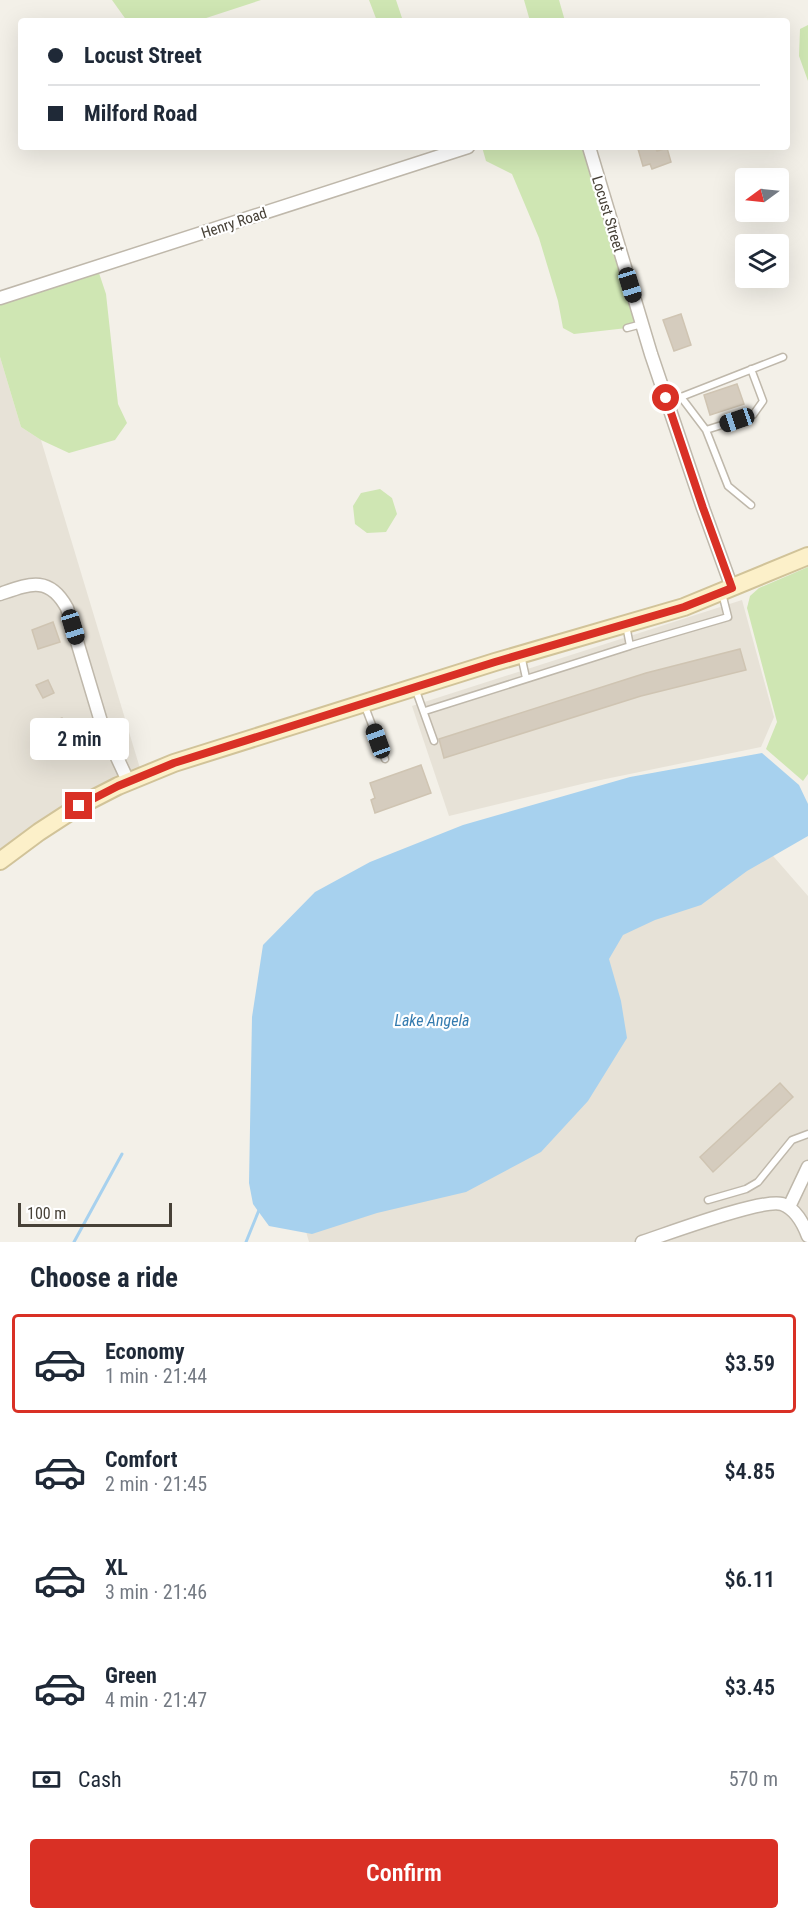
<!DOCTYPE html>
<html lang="en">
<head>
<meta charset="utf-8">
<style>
  body { margin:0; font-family:"Roboto Condensed",sans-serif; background:#f2f2f3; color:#1f2937; height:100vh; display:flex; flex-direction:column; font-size:22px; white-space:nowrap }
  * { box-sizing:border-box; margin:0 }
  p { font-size:20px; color:#747a83 }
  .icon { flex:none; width:33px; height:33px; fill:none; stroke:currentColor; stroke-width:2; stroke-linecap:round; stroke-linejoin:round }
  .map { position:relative; height:1242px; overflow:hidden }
  .side { display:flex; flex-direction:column; background:#fff; flex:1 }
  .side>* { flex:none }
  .banner { position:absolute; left:18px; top:18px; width:772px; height:132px; border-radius:6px; box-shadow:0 6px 24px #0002; display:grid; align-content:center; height:132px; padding:0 30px; background:#fff }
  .needle { width:39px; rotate:255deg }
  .controls { position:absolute; left:735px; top:168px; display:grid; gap:12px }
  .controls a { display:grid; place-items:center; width:54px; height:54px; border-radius:6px; background:#fff; box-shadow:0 6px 24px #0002; font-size:30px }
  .scale { position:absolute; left:18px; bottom:15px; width:154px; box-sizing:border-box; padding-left:6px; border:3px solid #474137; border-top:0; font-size:16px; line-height:21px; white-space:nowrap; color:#474137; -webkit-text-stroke:4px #fff; paint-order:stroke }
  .end { position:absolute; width:27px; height:27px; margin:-14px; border:8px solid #d93025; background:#fff; box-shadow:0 0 0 3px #fff }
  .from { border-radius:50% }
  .bubble { position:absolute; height:42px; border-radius:6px; background:#fff; box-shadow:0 6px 24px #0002; font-size:20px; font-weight:600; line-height:42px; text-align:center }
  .car { position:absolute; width:18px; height:36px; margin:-18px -9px; border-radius:8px; box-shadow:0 0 4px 2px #0007; background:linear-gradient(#222 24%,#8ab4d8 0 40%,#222 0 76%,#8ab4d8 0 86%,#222 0) }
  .banner b { display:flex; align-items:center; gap:21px; height:57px; font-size:22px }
  .banner b+b { border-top:2px solid #e0e1e3 }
  .banner i { width:15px; height:15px; background:#1f2937 }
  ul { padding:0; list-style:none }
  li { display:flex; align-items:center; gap:18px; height:99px; margin:0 12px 9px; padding:0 18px; border:3px solid transparent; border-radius:6px }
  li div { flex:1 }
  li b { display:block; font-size:22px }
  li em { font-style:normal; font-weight:600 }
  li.current { border-color:#d93025 }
  li>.icon { width:54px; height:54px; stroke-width:1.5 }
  h2 { padding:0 30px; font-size:27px; line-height:72px }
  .pay { display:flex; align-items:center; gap:15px; height:66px; padding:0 30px; font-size:22px }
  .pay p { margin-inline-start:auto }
  .primary-button { display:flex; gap:12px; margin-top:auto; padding:12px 30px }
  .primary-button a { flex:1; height:69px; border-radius:6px; background:#d93025; color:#fff; font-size:24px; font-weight:600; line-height:69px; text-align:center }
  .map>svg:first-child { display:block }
  .residential { fill:#e7e2d7 }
  .green { fill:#cfe6b3 }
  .water { fill:#a7d1ee }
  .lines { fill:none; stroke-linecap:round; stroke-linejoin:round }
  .stream { stroke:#a7d1ee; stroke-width:3 }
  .building { fill:#d5ccbe; stroke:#cfc4b2; stroke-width:1.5 }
  .lane-casing { stroke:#bfb8ab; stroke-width:9 }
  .street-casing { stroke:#bfb8ab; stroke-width:15 }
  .secondary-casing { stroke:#d1c399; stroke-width:20 }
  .lane { stroke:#fff; stroke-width:6 }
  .street { stroke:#fff; stroke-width:12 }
  .secondary { stroke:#fcf0c9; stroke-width:16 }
  .route { stroke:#d93025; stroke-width:8 }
  .labels { text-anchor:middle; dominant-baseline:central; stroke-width:4.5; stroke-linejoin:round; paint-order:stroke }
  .street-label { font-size:15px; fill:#474137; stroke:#fff }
  .water-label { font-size:16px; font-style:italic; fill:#347baf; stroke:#fff }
</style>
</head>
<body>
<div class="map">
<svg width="808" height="1242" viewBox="0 0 808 1242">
  <rect width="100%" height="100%" fill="#f3f0e8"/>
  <path class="residential" d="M0 357 21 427 41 440 142 775 0 862Z
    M742 600 774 717 761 747 586 783 449 816 412 706Z
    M760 841 808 896V1242H309L301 1214 563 932Z"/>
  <path class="green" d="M112 0H261L197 21H127Z
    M369 0H396L403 21H377Z
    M524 0H559L565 21H530Z
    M808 25V81L799 56 800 29Z
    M482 147H589L642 324 627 328 574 334 563 328 558 301 539 238 512 174 486 161Z
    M97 267 106 294 118 404 127 423 115 440 69 453 41 440 21 427 0 357V298Z
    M380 489 392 498 397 514 386 532 367 533 355 524 353 506 361 493Z
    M808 567V774L803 781 766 749 777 722 747 608 750 596 759 588Z"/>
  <path class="water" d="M762 753 799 785 808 804V836L747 871 701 905 655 920 623 935 609 959 621 1001 627 1038 588 1101 541 1152 466 1192 377 1213 312 1234 269 1226 253 1204 249 1183 252 1017 263 945 315 892 370 862 463 825 630 777Z"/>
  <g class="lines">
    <path class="stream" d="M74 1242 122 1154
      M246 1242 259 1210"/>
  </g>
  <path class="building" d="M645 147H655L657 151 667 148 671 162 652 169 650 164 643 166 638 149Z
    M681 314 691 345 674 351 663 320Z
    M737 384 744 404 710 415 704 395Z
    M53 622 60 642 38 649 32 630Z
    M740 649 746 670 641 696 444 758 439 739 646 673Z
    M48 680 54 693 43 698 36 685Z
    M62 718 72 739 60 745 58 740 40 748 32 731Z
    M421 765 431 793 375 813 371 800 375 798 370 783Z
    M780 1083 793 1097 713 1172 700 1157Z"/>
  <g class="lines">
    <g class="lane-casing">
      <path id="lane" d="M627 328 642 324
        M681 397 706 430 753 415 763 401 751 369
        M666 398 681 397 783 357
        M706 430 728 486 751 505
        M629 646 728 617 722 593
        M521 655 526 678
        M415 688 434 741
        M364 704 385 759
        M425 711 630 646 626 625
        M708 1200 746 1189 758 1182 792 1140 808 1134"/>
    </g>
    <g class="street-casing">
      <path id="street" d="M589 147 651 354 703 508 732 588
        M0 298 468 147
        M0 594C29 584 49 575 67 608L102 725 128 781
        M789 1207 808 1167
        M642 1242C667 1234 762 1198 782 1204 796 1209 803 1223 808 1236"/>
    </g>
    <g class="secondary-casing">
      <path id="secondary" d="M0 861 39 832 79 806 118 786 174 763 495 662 684 607 808 556"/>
    </g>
    <use href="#lane" class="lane"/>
    <use href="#street" class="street"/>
    <use href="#secondary" class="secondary"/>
  </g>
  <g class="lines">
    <path class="route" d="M79 806 118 786 174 763 495 662 684 607 732 588 703 508 666 398"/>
  </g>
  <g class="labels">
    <g class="street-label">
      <text transform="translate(608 214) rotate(73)">Locust Street</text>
      <text transform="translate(234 223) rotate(-18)">Henry Road</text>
    </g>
    <g class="water-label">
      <text x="432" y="1020">Lake Angela</text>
    </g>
  </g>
</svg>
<div class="controls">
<a><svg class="needle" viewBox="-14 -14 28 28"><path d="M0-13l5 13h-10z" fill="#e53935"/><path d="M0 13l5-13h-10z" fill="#747a83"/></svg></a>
<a><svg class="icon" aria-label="layers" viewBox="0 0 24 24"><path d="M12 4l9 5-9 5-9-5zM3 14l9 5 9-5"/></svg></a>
</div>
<div class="scale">100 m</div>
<i class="end from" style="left:666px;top:398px"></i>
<i class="end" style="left:79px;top:806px"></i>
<div class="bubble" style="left:30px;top:718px;width:99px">2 min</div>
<i class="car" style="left:630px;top:285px;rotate:163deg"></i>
<i class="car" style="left:737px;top:420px;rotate:251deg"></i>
<i class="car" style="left:73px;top:627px;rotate:163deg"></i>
<i class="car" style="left:378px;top:741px;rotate:340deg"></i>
<div class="banner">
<b><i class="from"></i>Locust Street</b>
<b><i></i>Milford Road</b>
</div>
</div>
<section class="side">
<h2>Choose a ride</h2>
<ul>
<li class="current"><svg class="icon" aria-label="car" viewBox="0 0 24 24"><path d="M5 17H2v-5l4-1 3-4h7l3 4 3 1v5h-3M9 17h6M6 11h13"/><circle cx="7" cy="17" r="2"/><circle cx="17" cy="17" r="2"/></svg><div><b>Economy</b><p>1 min · 21:44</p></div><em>$3.59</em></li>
<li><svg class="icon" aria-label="car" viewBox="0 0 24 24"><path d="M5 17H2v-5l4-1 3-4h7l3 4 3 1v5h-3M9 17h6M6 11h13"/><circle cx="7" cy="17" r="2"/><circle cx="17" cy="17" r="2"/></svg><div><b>Comfort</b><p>2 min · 21:45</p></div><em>$4.85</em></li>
<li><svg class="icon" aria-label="car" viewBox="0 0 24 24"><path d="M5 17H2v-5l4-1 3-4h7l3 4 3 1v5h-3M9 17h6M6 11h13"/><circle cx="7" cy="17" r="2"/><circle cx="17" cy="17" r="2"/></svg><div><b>XL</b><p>3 min · 21:46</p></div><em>$6.11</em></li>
<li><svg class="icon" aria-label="car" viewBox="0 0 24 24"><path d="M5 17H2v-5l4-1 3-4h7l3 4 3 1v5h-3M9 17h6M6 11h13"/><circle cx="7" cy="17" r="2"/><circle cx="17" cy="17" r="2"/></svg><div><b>Green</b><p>4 min · 21:47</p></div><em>$3.45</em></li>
</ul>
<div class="pay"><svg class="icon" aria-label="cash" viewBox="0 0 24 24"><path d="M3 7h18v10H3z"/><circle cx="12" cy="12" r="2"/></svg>Cash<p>570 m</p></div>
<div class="primary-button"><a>Confirm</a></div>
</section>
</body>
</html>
